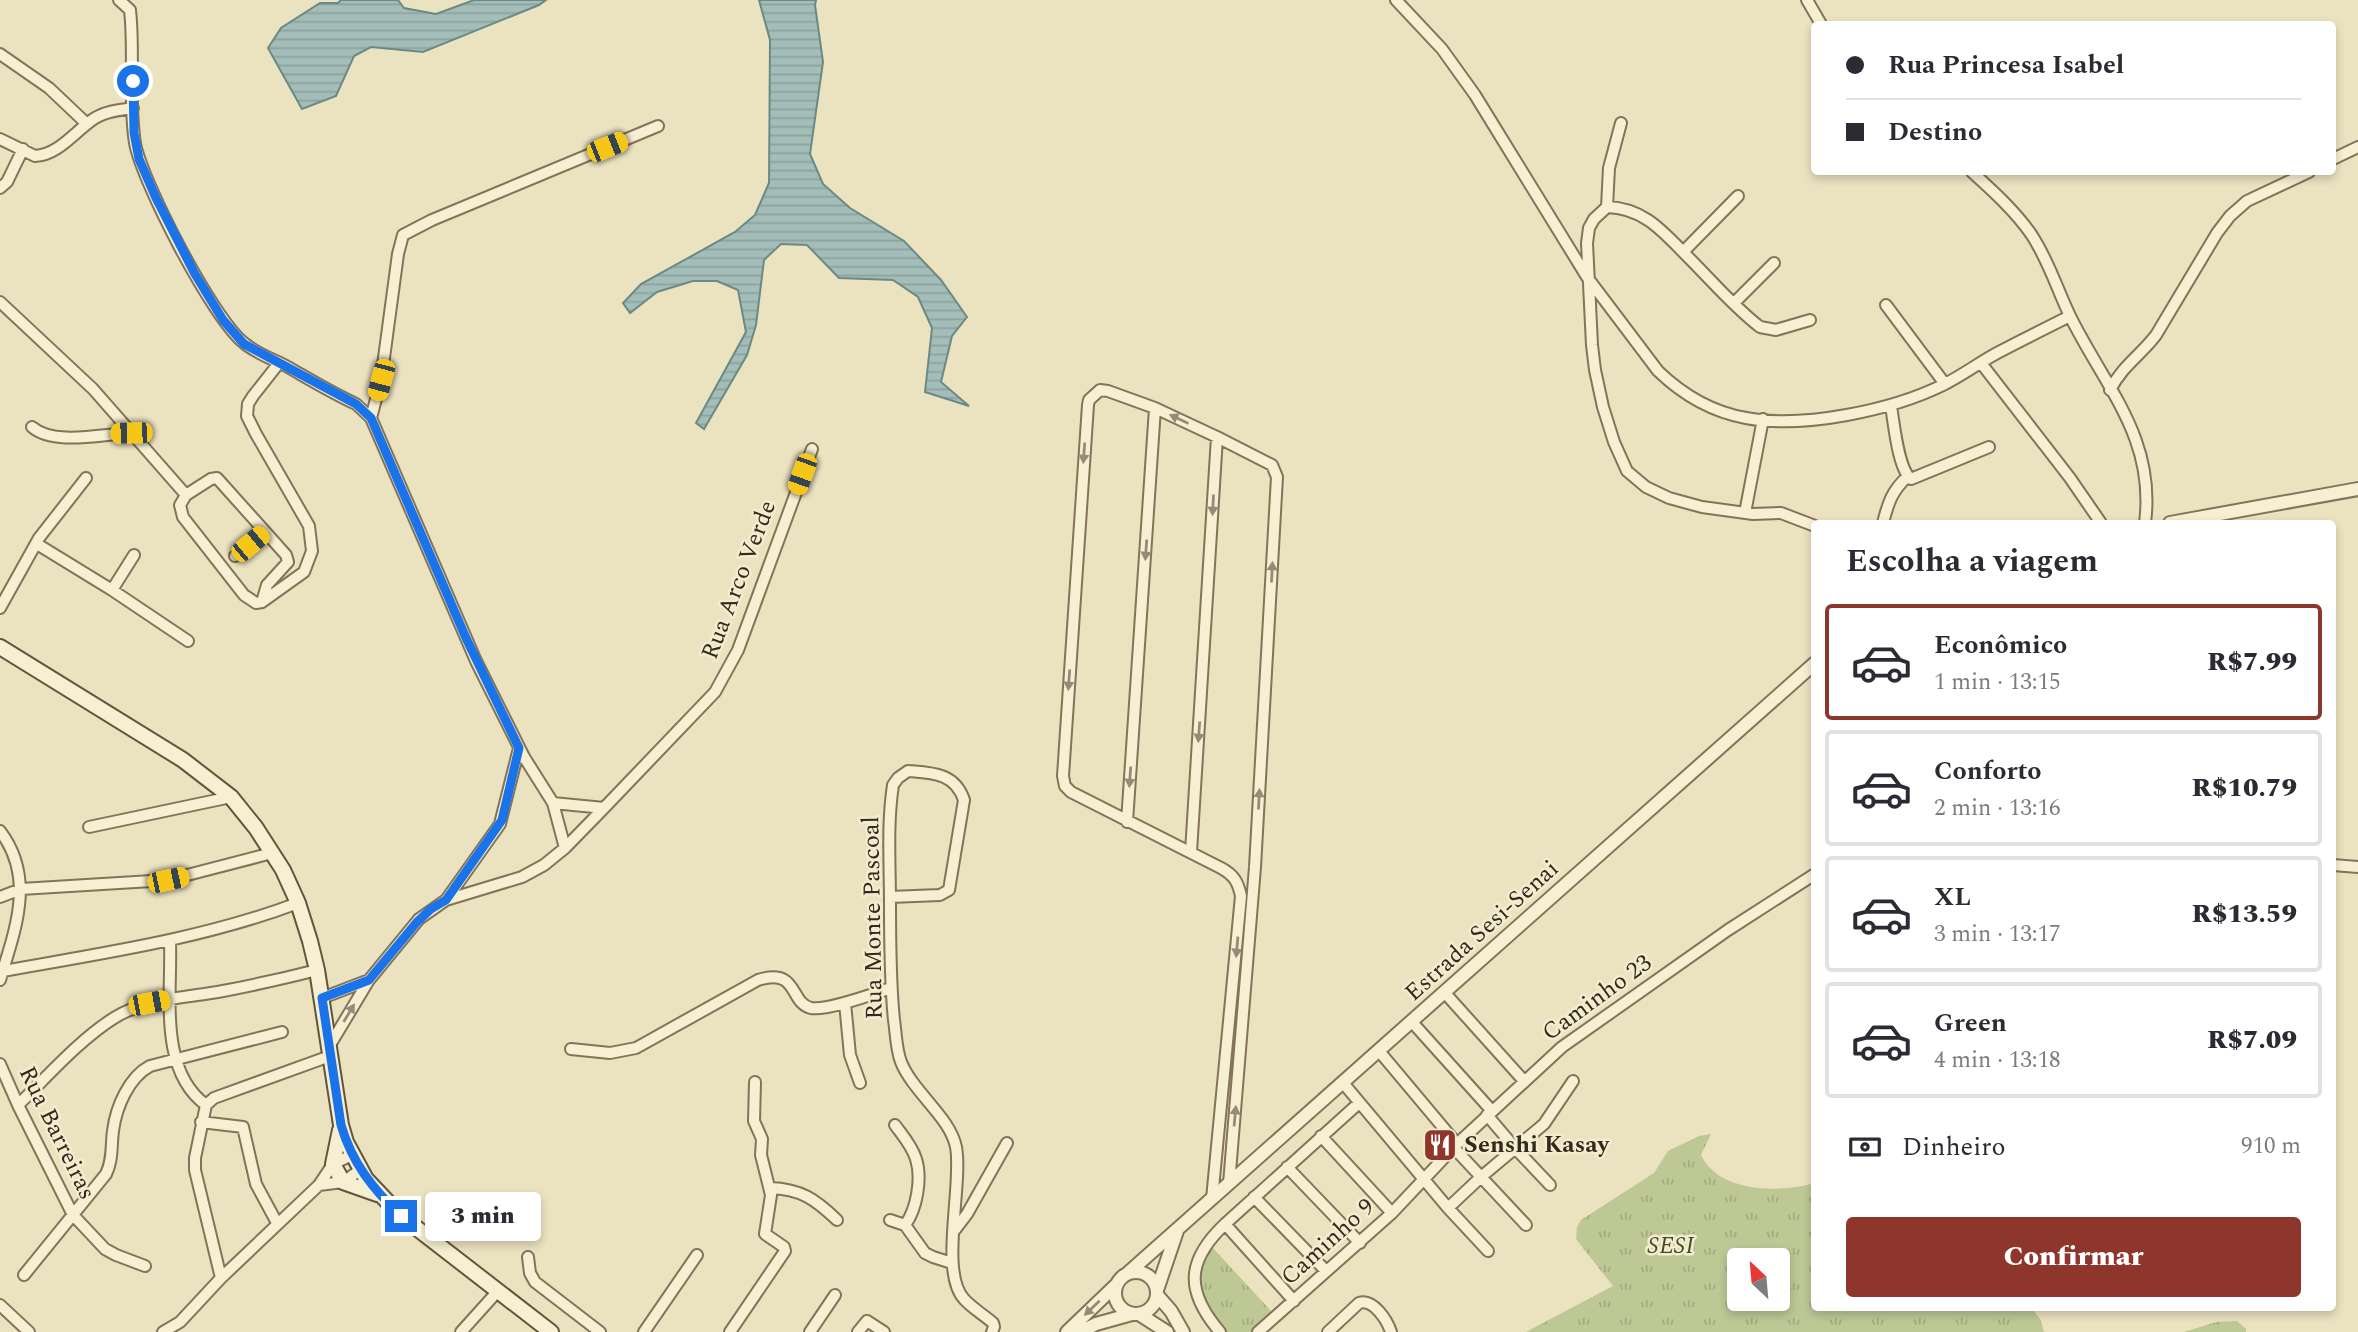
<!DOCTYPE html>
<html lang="pt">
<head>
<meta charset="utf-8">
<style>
  body { margin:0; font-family:Spectral,serif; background:#f2f2f3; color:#2b2b33; height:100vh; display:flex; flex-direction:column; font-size:26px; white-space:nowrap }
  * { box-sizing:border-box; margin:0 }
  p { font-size:23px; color:#7c7c81 }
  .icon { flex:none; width:38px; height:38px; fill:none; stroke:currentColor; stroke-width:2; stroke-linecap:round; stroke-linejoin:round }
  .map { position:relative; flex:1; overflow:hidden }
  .sheet { position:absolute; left:1811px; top:520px; width:525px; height:791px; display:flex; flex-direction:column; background:#fff; border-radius:7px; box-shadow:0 4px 10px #0003 }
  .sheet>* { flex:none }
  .hud { position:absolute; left:1811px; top:21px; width:525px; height:154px; border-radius:7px; box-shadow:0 4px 10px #0003; display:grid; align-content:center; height:154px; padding:0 35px; background:#fff }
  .needle { width:46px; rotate:334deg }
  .controls { position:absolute; left:1727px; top:1248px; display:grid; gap:14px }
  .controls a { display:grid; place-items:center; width:63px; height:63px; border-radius:7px; background:#fff; box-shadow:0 4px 10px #0003; font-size:35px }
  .end { position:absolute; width:32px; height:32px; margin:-16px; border:9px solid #1a73e8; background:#fff; box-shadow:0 0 0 4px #fff }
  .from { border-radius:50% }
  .bubble { position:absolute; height:49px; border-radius:7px; background:#fff; box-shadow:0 4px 10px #0003; font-size:23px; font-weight:800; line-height:49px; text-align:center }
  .car { position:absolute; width:21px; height:42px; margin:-21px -10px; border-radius:9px; box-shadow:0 0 5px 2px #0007; background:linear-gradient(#f5c518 24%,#345 0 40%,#f5c518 0 76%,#345 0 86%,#f5c518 0) }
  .hud b { display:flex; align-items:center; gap:24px; height:66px; font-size:26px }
  .hud b+b { border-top:2px solid #e1e1e2 }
  .hud i { width:18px; height:18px; background:#2b2b33 }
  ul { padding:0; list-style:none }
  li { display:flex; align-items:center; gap:21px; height:116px; margin:0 14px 10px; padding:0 21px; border:4px solid #e1e1e2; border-radius:7px }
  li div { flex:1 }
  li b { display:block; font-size:26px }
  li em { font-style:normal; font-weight:800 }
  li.selected { border-color:#8e352c }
  li>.icon { width:63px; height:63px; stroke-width:1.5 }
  h2 { padding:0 35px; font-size:32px; line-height:84px }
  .pay { display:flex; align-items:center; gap:18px; height:77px; padding:0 35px; font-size:26px }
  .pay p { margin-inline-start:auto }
  .primary-button { display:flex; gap:14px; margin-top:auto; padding:14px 35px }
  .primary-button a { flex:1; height:80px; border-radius:7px; background:#8e352c; color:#fff; font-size:28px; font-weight:800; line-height:80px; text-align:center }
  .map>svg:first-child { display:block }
  .park { fill:url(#park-tufts); fill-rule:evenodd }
  .water { fill:url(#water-rules); stroke:#6b8a85; stroke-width:2 }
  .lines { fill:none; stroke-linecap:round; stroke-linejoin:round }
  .minor-casing { stroke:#837359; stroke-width:14 }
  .tertiary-casing { stroke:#837359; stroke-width:16 }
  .secondary-casing { stroke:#64543c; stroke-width:18 }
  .minor { stroke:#f6efd2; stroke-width:10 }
  .tertiary { stroke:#f6efd2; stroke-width:12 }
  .secondary { stroke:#f6efd2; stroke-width:14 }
  .oneway { fill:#948c78 }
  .route { stroke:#1a73e8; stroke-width:9 }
  .labels { text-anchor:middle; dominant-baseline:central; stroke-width:5; stroke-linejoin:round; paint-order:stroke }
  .street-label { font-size:24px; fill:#33291d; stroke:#f3eccf }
  .poi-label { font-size:24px; font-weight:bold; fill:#33291d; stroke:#f3eccf; text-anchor:start }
  .park-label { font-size:24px; font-style:italic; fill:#404e24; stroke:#f3eccf }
</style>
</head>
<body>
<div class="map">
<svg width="2358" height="1332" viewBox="0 0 2358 1332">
  <defs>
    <pattern id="park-tufts" width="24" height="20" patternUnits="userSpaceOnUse" patternTransform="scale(1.75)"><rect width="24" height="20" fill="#bdc895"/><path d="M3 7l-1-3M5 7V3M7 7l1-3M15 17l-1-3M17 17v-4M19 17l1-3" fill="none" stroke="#a3ac80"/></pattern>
    <pattern id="water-rules" width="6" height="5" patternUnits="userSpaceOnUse" patternTransform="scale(1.75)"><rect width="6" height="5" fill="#a3bdb8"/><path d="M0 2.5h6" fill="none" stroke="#8da29e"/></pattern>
  </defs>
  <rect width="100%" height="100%" fill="#ebe2c0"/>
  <path class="park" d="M1711 1134 1701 1155C1719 1193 1779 1193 1815 1183V1307H2031L2040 1319 2044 1332H1526L1613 1286 1576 1239 1577 1227 1581 1220 1654 1173 1668 1151 1699 1136ZM1778 1260V1298H1740V1260Z
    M1212 1247 1273 1313 1252 1332H1222C1199 1298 1190 1285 1212 1247Z
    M2237 1321 2246 1329V1332H2184L2216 1322Z"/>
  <path class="water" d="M341 0H398L404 8 436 14 474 0H546L539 5 423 52 371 47 354 56 336 96 302 109 268 48 281 28 320 3H338Z
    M759 0H816L815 5 823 62 810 154 823 184 850 208 904 241 941 280 967 317 952 336 941 382 969 406 925 392 932 328 918 297 893 280 839 278 807 245 781 244 764 260 756 325 747 355 704 429 696 423 746 332 738 290 717 281H693L657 292 630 313 623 303 641 284 735 232 755 215 769 183 770 40Z"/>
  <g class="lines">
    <g class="minor-casing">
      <path id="minor" d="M119 0 130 10C135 54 128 99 135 143 142 182 213 319 244 343 256 353 272 359 286 366 309 379 332 393 356 404L371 418 476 661 524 757 553 803 565 848
        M1396 0 1442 49 1475 95 1587 277 1658 371C1683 395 1712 412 1746 418 1803 429 1892 410 1943 385 1963 375 1980 362 1999 352 2022 340 2046 328 2070 316
        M1807 0 1821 24
        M0 54 49 88 87 124
        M1621 123 1609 168 1607 207 1594 219 1589 228 1587 243 1592 345 1595 370 1603 407 1614 442 1627 471 1646 487 1669 498 1702 507 1753 514 1781 513 1815 526
        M0 139 35 156C59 155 76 130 95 118 106 111 120 110 133 108
        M2333 159 2358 147
        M1972 172C1993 191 2015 211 2031 234 2048 259 2057 289 2070 316 2105 387 2156 438 2145 523
        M0 188 7 182 23 149
        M1607 207C1645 208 1664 233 1689 258 1712 281 1734 307 1760 327L1776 330 1810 320
        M1683 252 1738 196
        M0 302 93 389 186 495 180 505 183 517 244 595 256 603 262 602 304 572 312 551 309 526 256 434 247 416 248 404 253 396 279 363
        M1734 303 1774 263
        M1886 305 1945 384
        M1981 363 2070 478 2101 523
        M2110 390C2123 365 2140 356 2156 335L2217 233 2230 216 2247 201 2309 172
        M1891 406C1894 423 1898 469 1911 479L1989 447
        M371 418 381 380 398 254 403 235 432 220 658 126
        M32 427C54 446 102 434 131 433
        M186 495 211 479 217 478 286 555 288 562 267 585 262 602
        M1745 513 1763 419
        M1883 523C1888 503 1892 491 1907 477
        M37 544 112 590 188 641
        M235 556 264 532
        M112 590 134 555
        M0 608 39 538 86 478
        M553 803 604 808
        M1127 822 1155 408
        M89 827 231 797
        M0 831C36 878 15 930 0 980
        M1191 852 1217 437
        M2333 865 2358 867
        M0 897 21 889 168 880 272 853
        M890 897 940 895 949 890 964 800C955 773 933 773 908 771L898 778 893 785C887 824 890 864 890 903 890 942 890 981 894 1020 896 1033 896 1049 901 1062 913 1092 950 1117 956 1147 963 1185 939 1272 964 1299 972 1308 984 1315 993 1323L994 1327 992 1332
        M446 900 500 824 519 748
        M170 942C172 994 158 1070 206 1105
        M3 971C103 953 202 939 298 903
        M1445 993 1524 1081
        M322 998 369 980
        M845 1003 850 1055 860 1083
        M1412 1022 1492 1111
        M330 1045 369 980 419 919 446 900 522 877 544 865 565 848 604 808 715 692 738 650 812 449
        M571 1049 610 1053 636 1048 758 980C799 967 789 1003 811 1008 827 1011 873 994 891 988
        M1379 1051 1457 1144
        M0 1064 18 1105 73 1215 105 1249 116 1255 145 1266
        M1344 1084 1448 1208 1488 1251
        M18 1105C47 1077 79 1040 114 1018 146 998 186 998 223 991 254 985 286 978 317 970
        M206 1105 195 1158V1170L221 1278
        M206 1105 214 1098 330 1056
        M1487 1115 1515 1148 1550 1185
        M201 1122 243 1127 256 1184 277 1223
        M895 1125C903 1136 912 1146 916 1159 922 1178 917 1209 905 1225
        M1321 1136 1392 1213
        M1454 1148 1526 1225
        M1287 1167 1360 1243
        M319 1185 343 1182 360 1170
        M770 1188C801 1189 815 1199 837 1220
        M1254 1197 1326 1271
        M1212 1199 1241 896C1238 882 1234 875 1221 868L1071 792 1065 786 1063 776 1088 405 1089 400 1100 390 1108 391 1155 408 1217 437 1272 465 1277 477 1255 867 1229 1184
        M1448 1208 1481 1177 1544 1124 1573 1081
        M890 1220 905 1225 925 1253 933 1257 952 1263
        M1225 1224 1294 1301
        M954 1231 967 1214 1007 1143
        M528 1257 530 1273 535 1282 600 1332
        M24 1275 106 1174C113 1160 111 1146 113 1131 116 1107 129 1077 150 1066L282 1032
        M0 1305 29 1332
        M163 1332 180 1322 221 1278 319 1185 333 1164 352 1155
        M461 1332 497 1292
        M644 1332 697 1255
        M730 1332 785 1251 784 1247 765 1234 771 1195 761 1155 762 1139 754 1121 755 1082
        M810 1332 835 1295
        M858 1332 867 1321 884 1332
        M1220 1332C1185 1291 1186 1261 1225 1224L1359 1103
        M1258 1332 1392 1213 1457 1144 1562 1047 1728 930 1815 874
        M1328 1332 1359 1303C1373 1298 1387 1320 1391 1332"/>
    </g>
    <g class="tertiary-casing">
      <path id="tertiary" d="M2170 523 2358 489
        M1115 1293a21 21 0 1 1 42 0a21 21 0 1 1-42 0Z
        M1128 1273 1815 663
        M1157 1290 1177 1231
        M1157 1295 1171 1311 1183 1332
        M1139 1314 1167 1332
        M1067 1332 1116 1285
        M1080 1332 1096 1324 1132 1314"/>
    </g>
    <g class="secondary-casing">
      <path id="secondary" d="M0 647 183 760 231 797 256 828 283 870 298 903 310 941 317 970 341 1125 346 1142 366 1179 401 1216 551 1332
        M340 1130 333 1164 343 1182 377 1194"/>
    </g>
    <use href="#minor" class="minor"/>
    <use href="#tertiary" class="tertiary"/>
    <use href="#secondary" class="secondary"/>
  </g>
  <defs><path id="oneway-solid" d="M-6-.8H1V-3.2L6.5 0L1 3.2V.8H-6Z" transform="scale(1.75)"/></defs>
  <g class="oneway">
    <use href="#oneway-solid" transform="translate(1179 419) rotate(-155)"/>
    <use href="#oneway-solid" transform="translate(1084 453) rotate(94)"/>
    <use href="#oneway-solid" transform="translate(1213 505) rotate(93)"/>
    <use href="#oneway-solid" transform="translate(1146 550) rotate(94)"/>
    <use href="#oneway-solid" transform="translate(1272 572) rotate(-87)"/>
    <use href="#oneway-solid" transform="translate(1069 680) rotate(94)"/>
    <use href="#oneway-solid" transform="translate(1199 732) rotate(94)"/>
    <use href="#oneway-solid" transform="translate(1130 777) rotate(94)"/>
    <use href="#oneway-solid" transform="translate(1259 799) rotate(-87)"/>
    <use href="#oneway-solid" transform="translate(1237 947) rotate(95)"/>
    <use href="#oneway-solid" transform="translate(349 1013) rotate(-59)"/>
    <use href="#oneway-solid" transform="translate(1235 1116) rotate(-85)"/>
    <use href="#oneway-solid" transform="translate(1092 1308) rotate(136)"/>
  </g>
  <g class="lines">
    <path class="route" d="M133 81 134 133 139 159 156 198 195 274 223 320 244 344 356 404 371 418 466 638 519 748 502 820 446 900 431 909 417 922 369 980 322 998 341 1125C352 1163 373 1189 401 1216"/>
  </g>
  <defs>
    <g id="restaurant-square" transform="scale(1.75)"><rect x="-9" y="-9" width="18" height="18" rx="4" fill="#8e352c" stroke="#f3eccf"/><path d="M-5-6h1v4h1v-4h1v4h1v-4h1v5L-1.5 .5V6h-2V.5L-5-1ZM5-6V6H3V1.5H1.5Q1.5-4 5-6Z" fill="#fff"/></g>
  </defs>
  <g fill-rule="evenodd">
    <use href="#restaurant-square" x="1440" y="1145"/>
  </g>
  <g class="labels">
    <g class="street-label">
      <text transform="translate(739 580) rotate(-69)">Rua Arco Verde</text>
      <text transform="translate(873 918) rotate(-91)">Rua Monte Pascoal</text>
      <text transform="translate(1482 931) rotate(-42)">Estrada Sesi-Senai</text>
      <text transform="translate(1597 998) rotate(-36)">Caminho 23</text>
      <text transform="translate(57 1133) rotate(64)">Rua Barreiras</text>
      <text transform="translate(1328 1242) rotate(-42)">Caminho 9</text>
    </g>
    <g class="poi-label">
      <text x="1464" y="1145">Senshi Kasay</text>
    </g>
    <g class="park-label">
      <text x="1671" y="1246">SESI</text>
    </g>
  </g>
</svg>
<div class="controls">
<a><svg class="needle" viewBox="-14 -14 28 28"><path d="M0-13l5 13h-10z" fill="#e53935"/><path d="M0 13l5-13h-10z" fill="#7c7c81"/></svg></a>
</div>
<i class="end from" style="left:133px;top:81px"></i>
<i class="end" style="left:401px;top:1216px"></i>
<div class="bubble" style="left:425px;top:1192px;width:116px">3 min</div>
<i class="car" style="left:607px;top:147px;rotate:68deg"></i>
<i class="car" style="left:381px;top:380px;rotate:195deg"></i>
<i class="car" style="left:131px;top:433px;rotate:269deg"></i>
<i class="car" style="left:802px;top:474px;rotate:200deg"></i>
<i class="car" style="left:250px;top:544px;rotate:50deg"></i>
<i class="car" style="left:168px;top:880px;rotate:78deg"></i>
<i class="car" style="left:149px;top:1003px;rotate:79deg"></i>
<div class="hud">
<b><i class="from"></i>Rua Princesa Isabel</b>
<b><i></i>Destino</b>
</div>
<section class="sheet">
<h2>Escolha a viagem</h2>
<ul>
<li class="selected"><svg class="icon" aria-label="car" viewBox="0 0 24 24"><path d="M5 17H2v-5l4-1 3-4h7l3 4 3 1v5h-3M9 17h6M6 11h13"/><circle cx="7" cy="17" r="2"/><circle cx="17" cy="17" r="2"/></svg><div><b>Econômico</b><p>1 min · 13:15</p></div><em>R$7.99</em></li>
<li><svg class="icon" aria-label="car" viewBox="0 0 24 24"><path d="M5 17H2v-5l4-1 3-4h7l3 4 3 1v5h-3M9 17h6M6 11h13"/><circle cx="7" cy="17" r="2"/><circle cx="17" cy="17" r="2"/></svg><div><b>Conforto</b><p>2 min · 13:16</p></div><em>R$10.79</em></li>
<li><svg class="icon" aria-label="car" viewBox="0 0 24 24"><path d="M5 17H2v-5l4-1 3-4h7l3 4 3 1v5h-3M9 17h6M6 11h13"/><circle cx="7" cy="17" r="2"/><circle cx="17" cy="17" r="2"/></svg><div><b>XL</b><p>3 min · 13:17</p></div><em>R$13.59</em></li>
<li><svg class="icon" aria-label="car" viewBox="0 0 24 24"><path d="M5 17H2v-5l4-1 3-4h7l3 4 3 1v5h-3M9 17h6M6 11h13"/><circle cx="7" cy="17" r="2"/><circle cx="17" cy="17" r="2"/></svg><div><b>Green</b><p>4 min · 13:18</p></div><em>R$7.09</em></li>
</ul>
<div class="pay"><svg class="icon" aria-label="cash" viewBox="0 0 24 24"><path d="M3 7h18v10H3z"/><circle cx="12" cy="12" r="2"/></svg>Dinheiro<p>910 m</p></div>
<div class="primary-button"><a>Confirmar</a></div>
</section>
</div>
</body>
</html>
